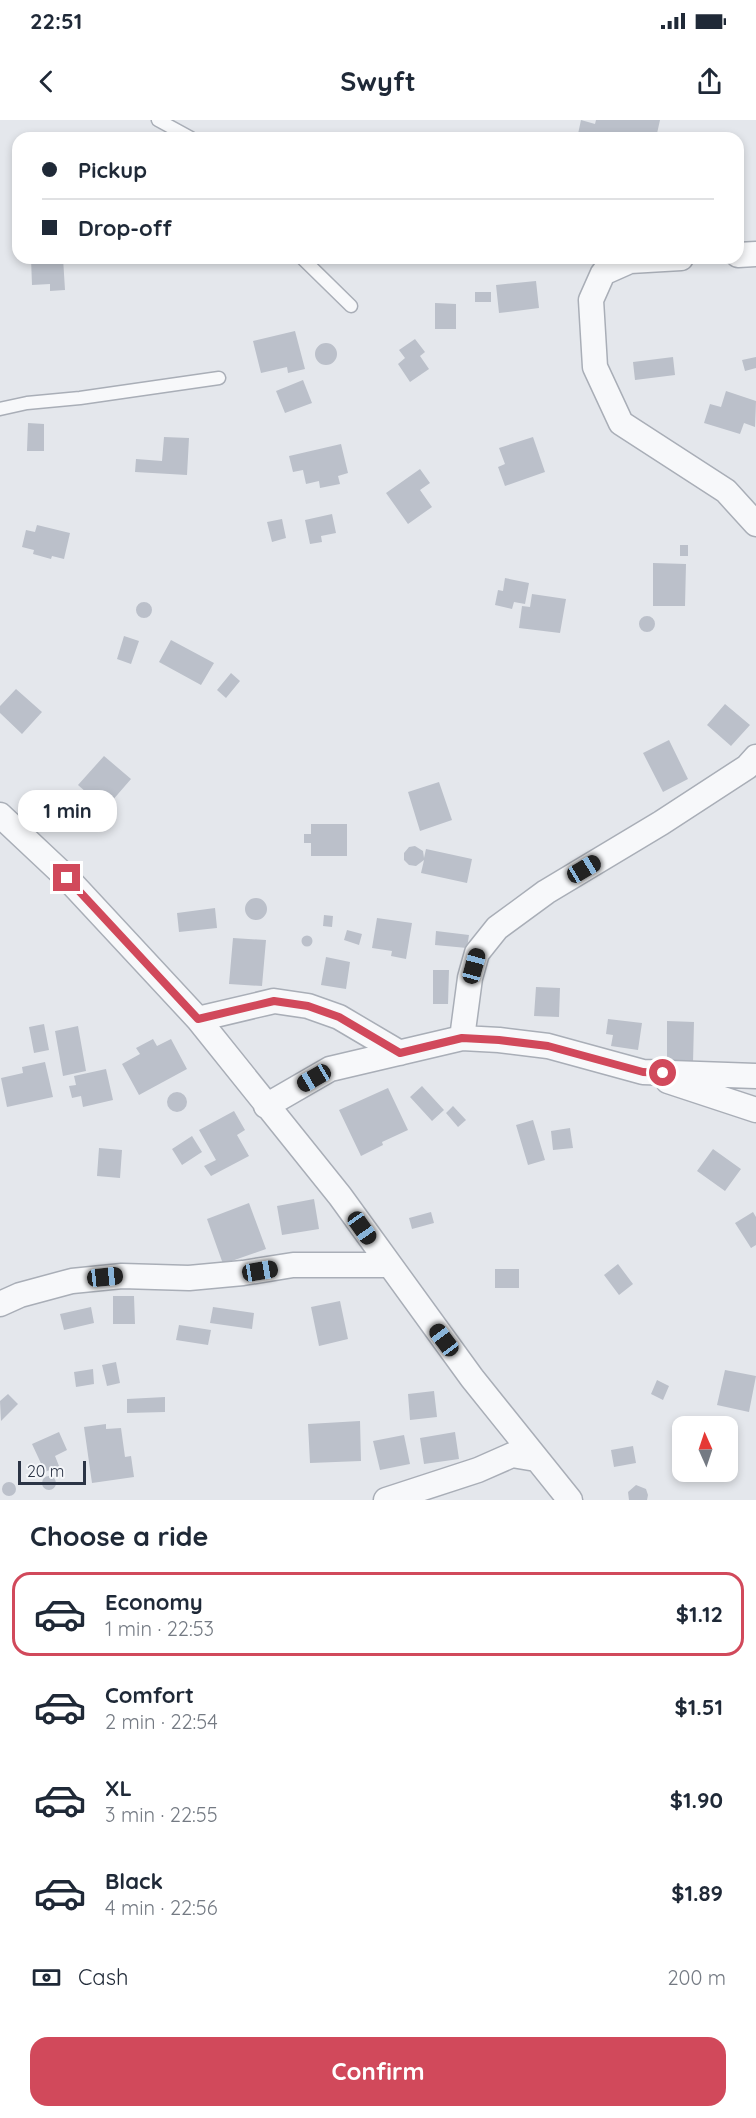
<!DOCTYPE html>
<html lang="en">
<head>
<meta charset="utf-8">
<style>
  body { margin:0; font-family:Quicksand,sans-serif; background:#f2f2f3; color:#1f2937; height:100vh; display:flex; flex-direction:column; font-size:22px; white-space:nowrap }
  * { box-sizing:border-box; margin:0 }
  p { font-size:20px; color:#747a83 }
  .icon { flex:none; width:33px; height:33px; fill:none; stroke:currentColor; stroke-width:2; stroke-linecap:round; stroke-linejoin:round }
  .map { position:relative; height:1380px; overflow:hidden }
  .side { display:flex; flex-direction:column; background:#fff; flex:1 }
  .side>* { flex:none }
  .hud { position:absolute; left:12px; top:12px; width:732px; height:132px; border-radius:18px; box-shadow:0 3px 9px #0003; display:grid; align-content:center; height:132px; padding:0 30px; background:#fff }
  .needle { width:39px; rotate:357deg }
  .fabs { position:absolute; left:672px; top:1296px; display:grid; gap:12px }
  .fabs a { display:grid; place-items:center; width:66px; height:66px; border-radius:12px; background:#fff; box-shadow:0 3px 9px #0003; font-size:30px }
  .scale { position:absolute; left:18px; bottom:15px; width:68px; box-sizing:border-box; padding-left:6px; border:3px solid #2b3445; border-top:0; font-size:16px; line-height:21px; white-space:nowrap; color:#2b3445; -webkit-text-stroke:4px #f4f6f9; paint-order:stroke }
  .end { position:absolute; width:27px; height:27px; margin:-14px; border:8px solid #d1495b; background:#fff; box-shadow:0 0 0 3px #fff }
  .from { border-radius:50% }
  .bubble { position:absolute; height:42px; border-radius:18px; background:#fff; box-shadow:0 3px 9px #0003; font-size:20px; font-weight:800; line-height:42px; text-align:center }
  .car { position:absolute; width:18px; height:36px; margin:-18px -9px; border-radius:8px; box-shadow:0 0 4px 2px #0007; background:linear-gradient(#222 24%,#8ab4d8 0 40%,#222 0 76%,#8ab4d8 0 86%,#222 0) }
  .hud b { display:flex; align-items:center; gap:21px; height:57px; font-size:22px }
  .hud b+b { border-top:2px solid #e0e1e3 }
  .hud i { width:15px; height:15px; background:#1f2937 }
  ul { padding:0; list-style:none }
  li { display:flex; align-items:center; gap:18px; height:84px; margin:0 12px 9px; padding:0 18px; border:3px solid transparent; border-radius:18px }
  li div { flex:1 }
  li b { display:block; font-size:22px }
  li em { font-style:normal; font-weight:800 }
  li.active { border-color:#d1495b }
  li>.icon { width:54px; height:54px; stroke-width:1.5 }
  h2 { padding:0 30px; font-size:27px; line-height:72px }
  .pay { display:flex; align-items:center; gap:15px; height:66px; padding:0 30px; font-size:22px }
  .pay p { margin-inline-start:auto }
  .action { display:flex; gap:12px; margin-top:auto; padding:12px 30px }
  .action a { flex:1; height:69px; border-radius:18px; background:#d1495b; color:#fff; font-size:24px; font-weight:800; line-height:69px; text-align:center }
  .status { display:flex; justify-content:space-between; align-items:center; height:42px; padding:0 30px; background:#fff; direction:ltr }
  .status svg { height:16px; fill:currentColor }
  header { display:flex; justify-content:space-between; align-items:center; height:78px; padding:0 30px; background:#fff; font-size:27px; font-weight:800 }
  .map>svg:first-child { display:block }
  .building { fill:#bbc0ca }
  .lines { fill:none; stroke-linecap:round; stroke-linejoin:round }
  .service-casing { stroke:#a9aeb7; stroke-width:15 }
  .minor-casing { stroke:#a9aeb7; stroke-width:27 }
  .service { stroke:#f7f8fa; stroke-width:12 }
  .minor { stroke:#f7f8fa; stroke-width:24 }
  .route { stroke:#d1495b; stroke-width:8 }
</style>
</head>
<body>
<div class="status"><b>22:51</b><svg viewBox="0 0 49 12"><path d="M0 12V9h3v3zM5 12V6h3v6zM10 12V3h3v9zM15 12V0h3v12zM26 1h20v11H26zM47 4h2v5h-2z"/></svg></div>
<header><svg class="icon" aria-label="back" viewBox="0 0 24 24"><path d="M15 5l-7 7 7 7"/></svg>Swyft<svg class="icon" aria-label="share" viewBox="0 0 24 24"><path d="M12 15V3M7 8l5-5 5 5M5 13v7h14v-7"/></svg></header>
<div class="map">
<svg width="756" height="1380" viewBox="0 0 756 1380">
  <rect width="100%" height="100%" fill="#e4e7ec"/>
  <path class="building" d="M581 0 595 4 596 0H660L656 18H639L625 15 624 18H590L578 14Z
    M31 138H63L65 170 50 171V164L32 165Z
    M536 161 539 188 499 193 496 165Z
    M475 172H491V182H475Z
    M435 183 456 184V209H435Z
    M295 211 305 249 288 253 287 247 261 253 253 221Z
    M415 219 425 232 420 236 429 249 410 262 398 244 405 238 399 230Z
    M315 234a11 11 0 1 1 22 0a11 11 0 1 1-22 0Z
    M673 237 675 255 635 260 633 242Z
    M756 237V248L745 251 742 240Z
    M303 260 312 283 285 293 276 271Z
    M726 271 756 281 755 307 744 303 740 314 704 303 710 284 721 287Z
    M28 303 44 304V331H27Z
    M164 317 189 318 187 355 135 352 136 339 162 341Z
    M533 317 545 352 505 366 498 347 505 344 499 328Z
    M341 324 348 353 338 356 340 364 320 368 319 361 306 364 303 350 293 352 289 336Z
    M420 349 430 363 420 370 432 387 408 404 386 373Z
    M332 394 336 413 321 416 322 422 310 424 305 400Z
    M282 399 286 418 272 422 267 402Z
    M37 405 70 413 64 439 52 436 51 439 33 434 34 430 22 427 26 410 35 412Z
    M680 425H688V436H680Z
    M653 443 686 444 685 486H653Z
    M505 458 529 463 525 484 514 482 512 489 495 485 498 470 503 471Z
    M532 474 566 479 560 513 519 508 522 486 530 487Z
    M136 490a8 8 0 1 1 16 0a8 8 0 1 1-16 0Z
    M639 504a8 8 0 1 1 16 0a8 8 0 1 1-16 0Z
    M124 516 139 521 131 544 117 539Z
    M171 520 214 543 201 565 159 542Z
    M231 553 240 561 226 578 217 570Z
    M16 569 42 592 22 614 0 593V586Z
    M725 584 750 605 731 626 707 605Z
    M669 620 688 659 663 672 643 633Z
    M104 636 131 659 105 689 78 665Z
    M439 662 452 700 420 711 408 672Z
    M311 704H347V736H311V723H304V714H311Z
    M415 726 423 731 424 738 426 729 472 739 467 763 421 753 424 740 416 746 409 745 404 740V733L409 727Z
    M245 789a11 11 0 1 1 22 0a11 11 0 1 1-22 0Z
    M215 788 217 808 179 812 177 793Z
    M324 795 333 796 332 807 323 806Z
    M377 798 412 803 406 839 391 836 392 831 372 828Z
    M347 810 362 814 359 825 344 820Z
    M436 811 469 815 467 828 435 825Z
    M301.5 821a5.5 5.5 0 1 1 11 0a5.5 5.5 0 1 1-11 0Z
    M233 818 266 820 262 866 229 864Z
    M326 837 350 842 346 869 321 865Z
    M433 850H449L448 884H433Z
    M536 867 560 868 559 897 534 896Z
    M608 899 642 903 638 930 611 926 613 915 606 914Z
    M667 901 694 902 693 943 667 942Z
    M44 904 49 930 34 933 29 907Z
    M78 906 86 951 63 956 55 911Z
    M153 919 157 926 171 919 187 949 139 975 122 944 140 934 136 928Z
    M45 942 53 977 7 987 1 958 23 953 22 947Z
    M106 949 113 980 83 987 81 976 72 978 69 966 76 965 74 956Z
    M422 966 444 990 432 1001 410 977Z
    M388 968 408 1010 382 1022 383 1025 361 1036 339 990Z
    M167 982a10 10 0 1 1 20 0a10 10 0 1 1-20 0Z
    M453 986 466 1000 458 1007 446 993Z
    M234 991 245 1010 237 1015 249 1036 211 1056 204 1046 216 1040 199 1010Z
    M533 1000 545 1040 528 1045 516 1005Z
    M570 1008 573 1028 553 1030 551 1011Z
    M192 1016 202 1032 182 1045 172 1029Z
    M99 1028 122 1030 120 1058 97 1056Z
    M713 1029 741 1049 725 1071 697 1051Z
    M314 1079 319 1109 282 1115 277 1086Z
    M249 1083 266 1129 223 1144 207 1099Z
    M431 1092 434 1103 412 1109 409 1098Z
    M753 1092 756 1097V1125L751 1128 735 1103Z
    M618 1144 633 1164 619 1175 604 1155Z
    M495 1149H519V1168H495Z
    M113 1176H134L135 1204H113Z
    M340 1181 348 1219 319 1226 311 1187Z
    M91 1187 94 1203 64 1210 60 1194Z
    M213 1187 254 1193 252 1209 210 1203Z
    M179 1205 211 1210 208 1225 176 1220Z
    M116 1242 120 1263 107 1266 102 1245Z
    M93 1249 94 1264 76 1267 74 1252Z
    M725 1250 756 1256 749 1292 717 1285Z
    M657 1260 669 1266 663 1280 651 1274Z
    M434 1271 437 1297 410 1300 408 1274Z
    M8 1274 18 1284 1 1301 0 1281Z
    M165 1277V1292L127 1293V1279Z
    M360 1301 361 1341 310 1343 308 1304Z
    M106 1304V1309L121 1308 125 1337 131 1336 134 1357 92 1363 84 1307Z
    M59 1312 67 1330 55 1336 59 1346 45 1352 32 1324Z
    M455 1312 459 1339 424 1344 420 1318Z
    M404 1315 410 1344 380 1350 373 1321Z
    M633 1326 636 1343 614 1347 611 1330Z
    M42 1363a7 7 0 1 1 14 0a7 7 0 1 1-14 0Z
    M2 1369a7 7 0 1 1 14 0a7 7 0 1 1-14 0Z
    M636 1365 646 1369 648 1375 647 1380H629L628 1372Z"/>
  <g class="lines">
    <g class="service-casing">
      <path id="service" d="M158 0 191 18
        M302 138 351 186
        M0 289 27 283 80 278 219 258"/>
    </g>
    <g class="minor-casing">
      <path id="minor" d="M738 135 756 134
        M681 138 630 141 603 153 591 180 595 247 621 303 726 371 756 404
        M0 695 67 758 198 899 340 1076 472 1258 570 1380
        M198 899 274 881 308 886 339 897 400 933
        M462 918 470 858 477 833 497 808 546 772 661 703 747 647 756 637
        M668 961 756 990
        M266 986 330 949 462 918 499 920 548 926 643 952 756 956
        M0 1184 20 1175 72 1161 122 1156 189 1158 243 1153 293 1145H388
        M386 1380 478 1350 512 1335 536 1339"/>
    </g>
    <use href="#service" class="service"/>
    <use href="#minor" class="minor"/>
  </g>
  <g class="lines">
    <path class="route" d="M67 758 198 899 274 881 308 886 339 897 400 933 462 918 499 920 548 926 643 952 663 953"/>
  </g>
</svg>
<div class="fabs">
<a><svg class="needle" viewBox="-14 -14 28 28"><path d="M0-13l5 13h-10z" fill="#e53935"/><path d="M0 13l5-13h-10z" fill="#747a83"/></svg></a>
</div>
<div class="scale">20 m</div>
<i class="end from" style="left:663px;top:953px"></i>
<i class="end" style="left:67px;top:758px"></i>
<div class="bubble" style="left:18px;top:670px;width:99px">1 min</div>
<i class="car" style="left:584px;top:749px;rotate:59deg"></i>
<i class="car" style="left:474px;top:846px;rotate:15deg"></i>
<i class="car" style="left:314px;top:958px;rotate:240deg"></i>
<i class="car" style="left:362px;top:1108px;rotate:145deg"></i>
<i class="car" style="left:260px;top:1151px;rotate:81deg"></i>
<i class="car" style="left:105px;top:1157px;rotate:84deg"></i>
<i class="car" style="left:444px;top:1220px;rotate:323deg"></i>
<div class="hud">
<b><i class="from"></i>Pickup</b>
<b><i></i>Drop-off</b>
</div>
</div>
<section class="side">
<h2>Choose a ride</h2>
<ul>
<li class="active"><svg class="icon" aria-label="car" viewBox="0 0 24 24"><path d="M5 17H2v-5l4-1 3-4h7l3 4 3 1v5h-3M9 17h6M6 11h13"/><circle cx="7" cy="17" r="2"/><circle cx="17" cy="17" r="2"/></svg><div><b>Economy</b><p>1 min · 22:53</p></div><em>$1.12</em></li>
<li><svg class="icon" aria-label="car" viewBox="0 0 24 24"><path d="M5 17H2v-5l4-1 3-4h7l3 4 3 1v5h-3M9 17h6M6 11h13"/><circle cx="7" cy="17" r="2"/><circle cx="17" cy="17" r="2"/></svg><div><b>Comfort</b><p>2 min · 22:54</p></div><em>$1.51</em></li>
<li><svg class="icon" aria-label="car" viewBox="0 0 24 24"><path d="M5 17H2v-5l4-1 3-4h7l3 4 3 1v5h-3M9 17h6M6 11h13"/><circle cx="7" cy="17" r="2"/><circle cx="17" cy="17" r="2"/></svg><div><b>XL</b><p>3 min · 22:55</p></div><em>$1.90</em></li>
<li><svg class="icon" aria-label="car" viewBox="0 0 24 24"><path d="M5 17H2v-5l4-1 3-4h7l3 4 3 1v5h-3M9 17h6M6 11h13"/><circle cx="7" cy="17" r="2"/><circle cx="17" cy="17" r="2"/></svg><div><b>Black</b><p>4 min · 22:56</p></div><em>$1.89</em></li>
</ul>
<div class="pay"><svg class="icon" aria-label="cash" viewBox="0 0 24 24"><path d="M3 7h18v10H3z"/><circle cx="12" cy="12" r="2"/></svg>Cash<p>200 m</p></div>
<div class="action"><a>Confirm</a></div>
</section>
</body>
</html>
